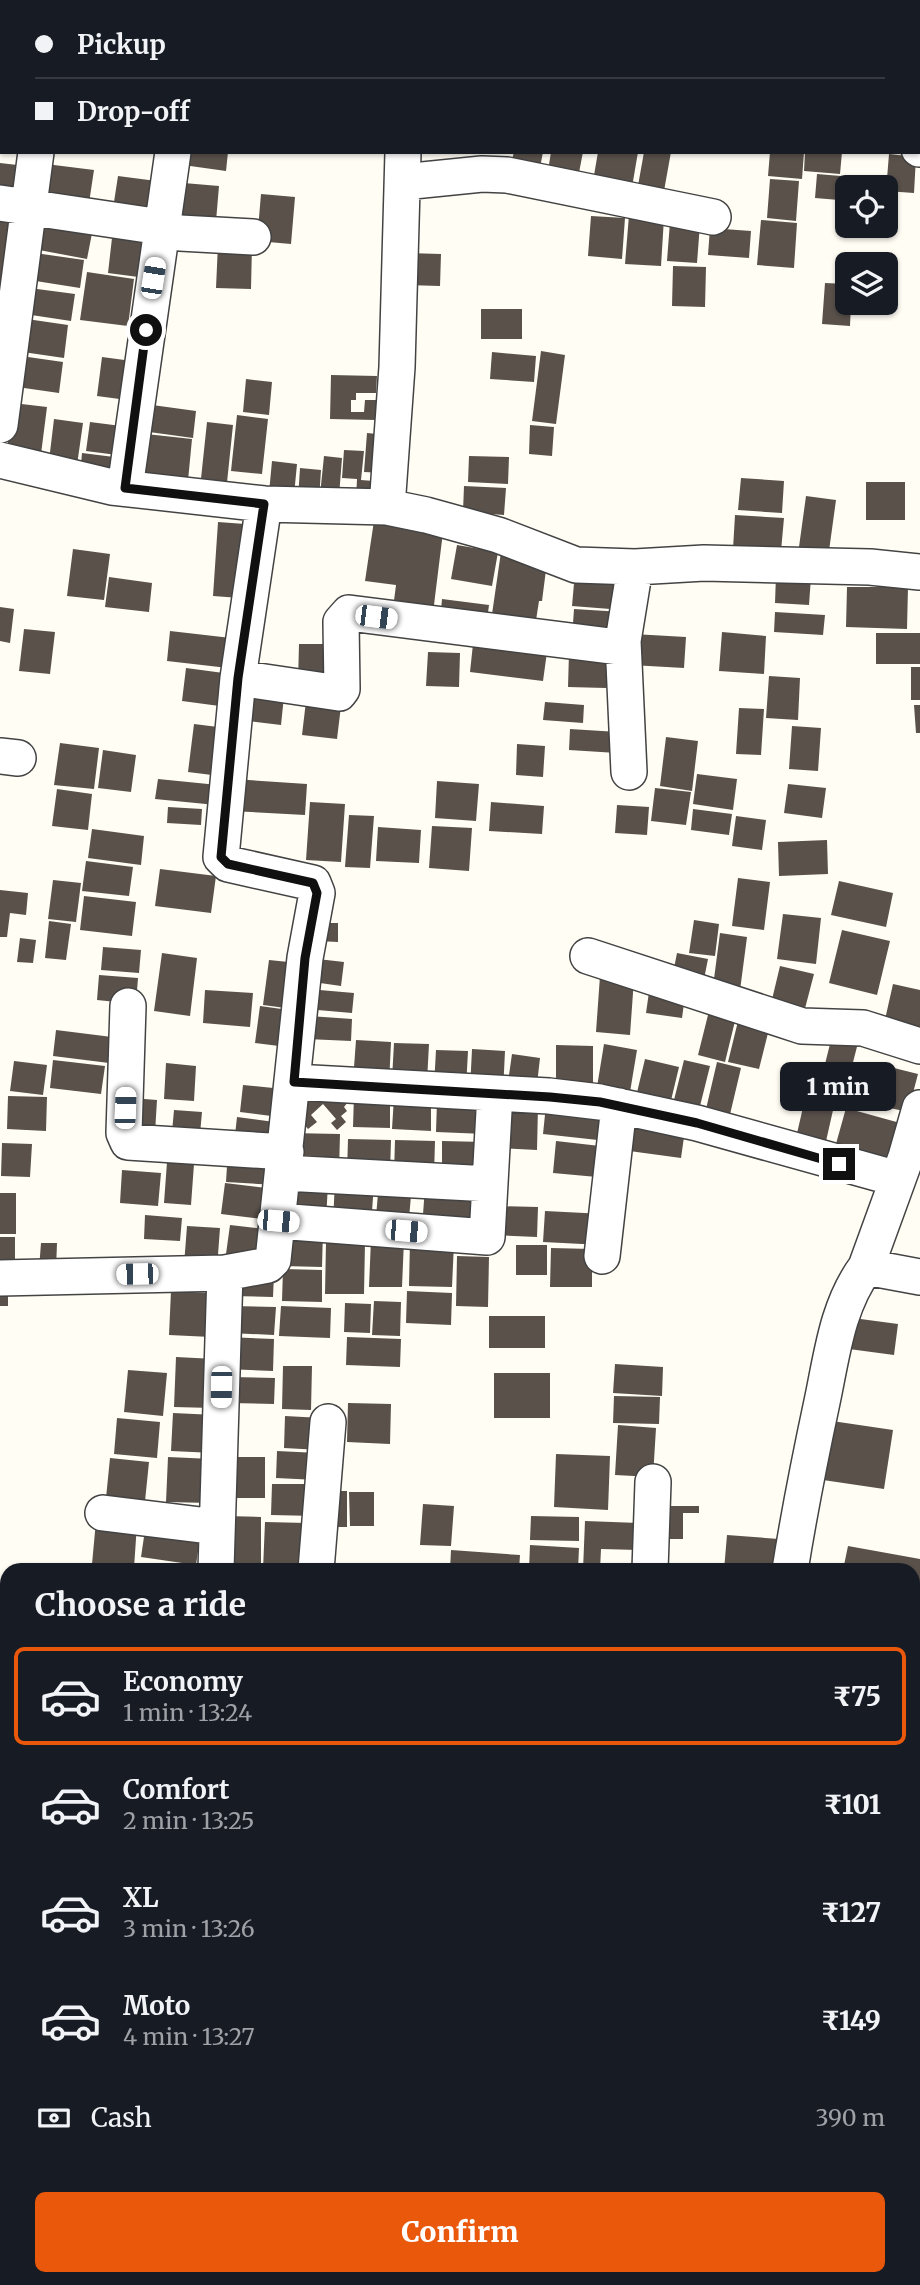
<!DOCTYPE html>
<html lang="en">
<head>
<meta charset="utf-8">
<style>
  body { margin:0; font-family:Merriweather,serif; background:#20242c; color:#f1f3f6; height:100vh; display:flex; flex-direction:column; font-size:26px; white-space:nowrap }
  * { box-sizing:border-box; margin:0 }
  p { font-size:23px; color:#9ea1a6 }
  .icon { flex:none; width:38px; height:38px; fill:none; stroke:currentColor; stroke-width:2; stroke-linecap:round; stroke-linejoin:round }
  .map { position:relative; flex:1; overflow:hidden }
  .side { position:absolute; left:0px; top:1563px; width:920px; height:723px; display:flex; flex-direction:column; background:#171b24; border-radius:21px 21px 0 0; box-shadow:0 2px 5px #0004 }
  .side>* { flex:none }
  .banner { position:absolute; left:0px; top:0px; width:920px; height:154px; box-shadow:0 2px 5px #0004; display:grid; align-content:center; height:154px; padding:0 35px; background:#171b24 }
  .fabs { position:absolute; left:835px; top:175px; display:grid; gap:14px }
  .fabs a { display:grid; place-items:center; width:63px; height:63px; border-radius:10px; background:#171b24; box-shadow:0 2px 5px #0004; font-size:35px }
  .end { position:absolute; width:32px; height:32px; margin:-16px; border:9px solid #101010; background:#fff; box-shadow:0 0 0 4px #fff }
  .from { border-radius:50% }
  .bubble { position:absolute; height:49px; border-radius:10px; background:#171b24; box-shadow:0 2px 5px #0004; font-size:23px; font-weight:800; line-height:49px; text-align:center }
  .car { position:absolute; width:21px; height:42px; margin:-21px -10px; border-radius:9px; box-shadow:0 0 5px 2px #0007; background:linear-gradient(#fff 24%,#345 0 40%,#fff 0 76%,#345 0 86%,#fff 0) }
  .banner b { display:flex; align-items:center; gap:24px; height:66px; font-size:26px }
  .banner b+b { border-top:2px solid #363941 }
  .banner i { width:18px; height:18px; background:#f1f3f6 }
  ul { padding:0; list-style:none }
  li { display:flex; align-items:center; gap:21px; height:98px; margin:0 14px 10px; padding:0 21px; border:4px solid transparent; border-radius:10px }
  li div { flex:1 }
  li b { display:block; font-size:26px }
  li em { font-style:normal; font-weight:800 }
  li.selected { border-color:#ea580c }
  li>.icon { width:63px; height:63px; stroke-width:1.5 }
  h2 { padding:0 35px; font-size:32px; line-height:84px }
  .pay { display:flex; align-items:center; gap:18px; height:77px; padding:0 35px; font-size:26px }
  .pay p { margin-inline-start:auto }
  .primary-button { display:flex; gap:14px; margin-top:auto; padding:14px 35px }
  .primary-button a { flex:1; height:80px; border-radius:10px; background:#ea580c; color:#fff; font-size:28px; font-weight:800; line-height:80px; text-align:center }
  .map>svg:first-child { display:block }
  .building { fill:#5a514b }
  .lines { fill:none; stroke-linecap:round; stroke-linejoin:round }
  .minor-casing { stroke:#434343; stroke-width:38 }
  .minor { stroke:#fff; stroke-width:35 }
  .route { stroke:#101010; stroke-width:9 }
</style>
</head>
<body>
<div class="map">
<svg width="920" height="2285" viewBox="0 0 920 2285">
  <rect width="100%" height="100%" fill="#fffdf4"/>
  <path class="building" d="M185 152H228L226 171 183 165Z
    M514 152H543L538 178 509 171Z
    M551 152H583L577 183 547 177Z
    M598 152H638L631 193 592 187Z
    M644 152H671L662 202 636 197Z
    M770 152H804L802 179 768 176Z
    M805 152H842L840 174 804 171Z
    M889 154 916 157 914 193 886 191Z
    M0 163 26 166 21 202 0 199Z
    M46 164 94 170 89 203 41 197Z
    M817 174 841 176 839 200 815 198Z
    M118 176 164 182 158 222 112 215Z
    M770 179 799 181 796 221 767 218Z
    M172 182 219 186 215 233 168 229Z
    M261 194 295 197 291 244 257 241Z
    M0 209 21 212 7 290 0 289Z
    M45 214 94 223 87 259 39 250Z
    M629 215 664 218 661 266 625 264Z
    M591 216 625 218 622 259 588 256Z
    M761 220 797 223 794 268 757 265Z
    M670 222 700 224 697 263 667 261Z
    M710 228 751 231 749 258 708 255Z
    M112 238 150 243 146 278 108 273Z
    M218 244 252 245 251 289 216 288Z
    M28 252 84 260 80 288 23 279Z
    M407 253 441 254 440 286 406 285Z
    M673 266 706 267 705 307 672 306Z
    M87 272 134 279 128 326 80 320Z
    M825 283 847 284V303H851L850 326 822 324Z
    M22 287 75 294 71 321 18 313Z
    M481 309H522V339H481Z
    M20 318 68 325 64 358 16 351Z
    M541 351 565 355 556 424 532 421Z
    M492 352 536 356 534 382 490 379Z
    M14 355 63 362 59 393 10 386Z
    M102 357 132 361 127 400 97 396Z
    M331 375 377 376 376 393H356V400H351V412H364L365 400H376V420L330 419Z
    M246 379 272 382 269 415 243 412Z
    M13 403 47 407 41 454 7 449Z
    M145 404 196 411 193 438 142 431Z
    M237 415 268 419 262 474 231 471Z
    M54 419 83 423 76 472 48 469Z
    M90 422 129 427 125 456 86 451Z
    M207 422 233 425 226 492 200 488Z
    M530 425 554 427 552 456 529 454Z
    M367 433 388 435 384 473 364 472Z
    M146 434 192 439 187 491 141 486Z
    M344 450 364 451 361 480 386 482 356 500 357 479 342 478Z
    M82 453 122 458 119 480 80 476Z
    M324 456 342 458 339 496 320 495Z
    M469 456 509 457 508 484 468 482Z
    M272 461 297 464 294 495 269 493Z
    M300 468 321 470 319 500 298 499Z
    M741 478 784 481 782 513 738 510Z
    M866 482H905V520H866Z
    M464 486 506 488 504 515 463 512Z
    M806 496 836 500 829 551 799 547Z
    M375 514 444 524 432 621 392 616 396 585 365 581Z
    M735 515 784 518 781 551 733 549Z
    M218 522 245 524 240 598 213 596Z
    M457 545 498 552 492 586 451 579Z
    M73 549 110 554 104 600 67 596Z
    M501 552 547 562 542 601H539L534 633 490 628Z
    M575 572 626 575 623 610 572 606Z
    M776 575 811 577 809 605 775 603Z
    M109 577 152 583 149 612 105 607Z
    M847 587H908L907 629 846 627Z
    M442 599 489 605 486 628 440 622Z
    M0 607 14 609 10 643 0 641Z
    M574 609 622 612 621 641 572 638Z
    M775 612 825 615 823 635 774 632Z
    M24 629 55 632 50 674 19 671Z
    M170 631 231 638 228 668 167 661Z
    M722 632 766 636 764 674 719 671Z
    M876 633H920V664H876Z
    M633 634 686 637 684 668 631 665Z
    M299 644H338L337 682H298Z
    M473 644 547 652 543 681 470 672Z
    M428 652 460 653 459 687 426 686Z
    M569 653 607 654 606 688 568 687Z
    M911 667H920V700H911Z
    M186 668 231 674 227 707 182 701Z
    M769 676 800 678 798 720 766 718Z
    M245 691 284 696 281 725 241 720Z
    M306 701 341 706 337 739 302 735Z
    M545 702 584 705 583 723 543 720Z
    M914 705H920V733H916Z
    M739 708 764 709 761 755 736 754Z
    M194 724 226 728 220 776 188 772Z
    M792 726 821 728 818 771 789 769Z
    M570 729 618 732 617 753 569 750Z
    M666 737 698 741 692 791 660 786Z
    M60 743 99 748 94 789 54 785Z
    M517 744 545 746 543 777 516 775Z
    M103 750 136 755 131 792 98 788Z
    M697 774 737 779 733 810 693 804Z
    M158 779 218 785 216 805 155 799Z
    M233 779 307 784 305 815 231 811Z
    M437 781 479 784 476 821 435 818Z
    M788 784 826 788 822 818 784 813Z
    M655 788 691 792 686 825 651 821Z
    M57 789 92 794 88 830 52 826Z
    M310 802 345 804 341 862 306 860Z
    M491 802 544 806 542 834 489 831Z
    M617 805 649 807 647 835 615 833Z
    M168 807 202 809 201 825 167 823Z
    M693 809 732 814 729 835 691 830Z
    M349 815 374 816 370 868 345 867Z
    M736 816 766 820 762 850 732 846Z
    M432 826 472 828 469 871 429 868Z
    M378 827 421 830 419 863 376 861Z
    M92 829 144 836 141 865 88 858Z
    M827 840 828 874 779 876 778 842Z
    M86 861 133 867 129 896 82 891Z
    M160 869 216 876 211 913 155 906Z
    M738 878 770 882 764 930 732 926Z
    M53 880 81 883 76 922 48 919Z
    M839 881 893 893 886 927 831 915Z
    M0 890 28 893 26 915 10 913 7 937H0Z
    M84 896 136 902 132 936 80 930Z
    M783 914 821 918 816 964 777 959Z
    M694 920 719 924 715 956 689 953Z
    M49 921 71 924 66 960 45 958Z
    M319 923H338V942L318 941Z
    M842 930 890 941 877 995 829 983Z
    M720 933 747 937 739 998 712 994Z
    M20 938 36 940 33 963 17 962Z
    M103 947 141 950 139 973 101 970Z
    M162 953 197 958 190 1016 154 1011Z
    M677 953 708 959 703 984 672 978Z
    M309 958 344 962 341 986 306 981Z
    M269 960 298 963 293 1009 263 1005Z
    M780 966 814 974 802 1020 769 1012Z
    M99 975 138 978 136 1004 97 1000Z
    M600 976 634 979 630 1035 596 1032Z
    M893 984 920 990V1033L884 1024Z
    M650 985 686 989 682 1018 646 1013Z
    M308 989 354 993 352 1013 306 1009Z
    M205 990 253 993 250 1027 203 1023Z
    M260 1006 296 1011 287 1047 255 1043Z
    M709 1011 736 1017 725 1062 698 1055Z
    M740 1013 771 1021 759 1069 728 1062Z
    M309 1016 352 1019 351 1041 307 1039Z
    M56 1030 120 1038 117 1064 53 1056Z
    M833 1032 859 1039 851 1070 825 1064Z
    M356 1040 391 1042 389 1084 353 1081Z
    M394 1043 429 1044 427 1081 392 1079Z
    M604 1044 637 1050 629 1098 596 1093Z
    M556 1045 593 1046V1085H556Z
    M472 1049 505 1051 503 1092 470 1090Z
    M436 1050 468 1051 466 1088 434 1086Z
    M512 1054 540 1058 536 1093 507 1089Z
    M645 1059 679 1067 668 1113 634 1105Z
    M53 1060 105 1066 101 1094 50 1088Z
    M684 1060 710 1066 699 1110 673 1104Z
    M14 1061 47 1065 43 1095 10 1091Z
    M717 1062 741 1068 727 1127 703 1122Z
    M166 1063 196 1066 194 1101 164 1099Z
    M890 1067 918 1074 908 1112 881 1106Z
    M243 1085 283 1089 279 1117 240 1112Z
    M807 1090 836 1097 824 1150 795 1142Z
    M354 1095 390 1096V1128L353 1127Z
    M8 1096 47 1097 46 1131 7 1129Z
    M301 1097 348 1102 344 1107 347 1111 341 1116 346 1122 337 1130 331 1123 336 1119 323 1104 311 1115 317 1122 308 1129 298 1117Z
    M394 1097 431 1098V1131L392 1129Z
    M132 1098 157 1100 155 1133 130 1131Z
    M437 1100 486 1102 485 1134 436 1132Z
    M498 1105 538 1106 537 1150 497 1148Z
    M546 1105 610 1112 607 1141 543 1134Z
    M846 1108 911 1126 899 1169 834 1151Z
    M174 1110 202 1112 199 1145 171 1143Z
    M627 1114 686 1123 681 1158 622 1150Z
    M237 1117 282 1123 278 1150 234 1144Z
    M290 1133 340 1134 339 1171 289 1170Z
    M348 1139 391 1140 390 1174 347 1173Z
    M395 1140 435 1141 434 1176 394 1174Z
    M442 1141 485 1142 483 1181 442 1180Z
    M556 1141 600 1146 597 1177 553 1173Z
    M2 1143 32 1144 30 1177 1 1176Z
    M228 1150 278 1153 276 1185 226 1182Z
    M167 1162 194 1164 191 1205 164 1203Z
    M122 1170 161 1173 158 1206 120 1203Z
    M287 1180 328 1183 326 1221 285 1218Z
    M335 1180 374 1183 371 1226 333 1223Z
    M379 1182 412 1184 408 1230 375 1228Z
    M225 1183 274 1189 270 1220 221 1214Z
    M425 1187 482 1191 479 1233 422 1228Z
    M0 1193H16V1234H0Z
    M492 1206 538 1207 537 1237 491 1235Z
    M545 1211 604 1214 602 1245 543 1242Z
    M145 1215 182 1218 180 1241 144 1239Z
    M230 1225 273 1230 269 1259 226 1254Z
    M187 1226 220 1228 217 1268 184 1265Z
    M284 1229 323 1230 322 1267 283 1266Z
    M0 1237H15V1275H0Z
    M371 1239 404 1240 402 1287H369Z
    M410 1241 454 1243 452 1287 409 1286Z
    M326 1242 365 1243 364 1294H325Z
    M41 1243H57L56 1270 39 1269Z
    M516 1245H547V1275H516Z
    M551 1248 592 1249V1287H550Z
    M457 1256 489 1257 488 1307 456 1306Z
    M283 1269 322 1270V1302L282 1301Z
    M233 1273 274 1274 273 1297 232 1296Z
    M0 1285H8V1306H0Z
    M171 1291 212 1293 211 1337 169 1335Z
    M407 1291 452 1293 451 1325 406 1323Z
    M374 1301 401 1302 400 1336 372 1335Z
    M345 1303 371 1304 370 1333 344 1332Z
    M230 1306 276 1307 274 1335 229 1333Z
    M281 1306 331 1308 330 1338 279 1336Z
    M489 1316H545V1348H489Z
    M853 1318 898 1324 894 1355 849 1349Z
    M227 1337 274 1339 273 1371 226 1369Z
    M347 1337 401 1339 400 1367 346 1365Z
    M176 1357 215 1359 212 1408 174 1407Z
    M615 1364 663 1367 662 1396 613 1393Z
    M283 1366H312L311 1410 282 1409Z
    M128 1370 167 1373 163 1416 124 1412Z
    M494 1373H550V1418H494Z
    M230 1377 275 1378 274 1404 229 1403Z
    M614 1396 660 1397 659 1424 613 1423Z
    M348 1403 391 1404 390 1444 347 1442Z
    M173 1413 215 1415 214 1453 171 1451Z
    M285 1416 322 1418 320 1450 284 1448Z
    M117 1418 160 1422 157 1458 114 1454Z
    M832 1421 893 1430 884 1489 823 1480Z
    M618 1425 656 1428 653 1477 615 1475Z
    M277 1451 318 1453 317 1480 276 1478Z
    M556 1454 610 1456 608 1510 554 1507Z
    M168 1457 212 1459 211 1503 166 1502Z
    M228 1457H265V1498H228Z
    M110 1458 149 1462 144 1511 105 1508Z
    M272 1484H316L315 1516 271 1515Z
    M325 1491H347V1527H325Z
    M349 1492H374V1526H350Z
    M423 1504 454 1506 451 1546 420 1545Z
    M661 1506H699V1513H683V1539H661Z
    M225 1516 261 1517V1570H220Z
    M531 1516 579 1517V1541L530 1540Z
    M96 1521 137 1524 134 1568 92 1564Z
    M585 1521 639 1523 638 1550 601 1549 600 1570H583Z
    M265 1522 307 1523 305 1570H263Z
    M145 1530 200 1538 196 1565 141 1557Z
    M727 1535 779 1539 777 1570H724Z
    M530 1545 579 1548 578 1570H529Z
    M848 1546 920 1559V1724L914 1723V1570H843Z
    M451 1550 520 1555 519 1570H450Z
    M366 1563 423 1565V1570H366Z
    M89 1566 112 1568V1570H88Z
    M0 1647 7 1649V1695L0 1693Z
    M0 1725H7V1770L0 1769Z
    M0 1842H5L3 1875H0Z
    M0 1916 3 1917 2 1935H0Z
    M0 1968 5 1969 2 2003H0Z
    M914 1970H920L918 2024 914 2023Z
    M0 2023H4L2 2053H0Z
    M914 2031H920L918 2074H914Z
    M914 2080 920 2081V2109L914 2108Z
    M0 2082H4L2 2105 0 2104Z
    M0 2173H7V2222L0 2221Z
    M914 2177 920 2178V2212H914Z
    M73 2278H96L95 2285H73Z
    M232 2278H289V2285H231Z
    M322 2278H351L350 2285H322Z
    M361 2278H395L394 2285H361Z
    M404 2278H440L439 2285H404Z
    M770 2278H836V2285H770Z
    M150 2281H175V2285H150Z"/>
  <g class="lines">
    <g class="minor-casing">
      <path id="minor" d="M406 2V0
        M588 2V0
        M0 85 2 86
        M919 149H920
        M403 182 482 174 507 175 713 217
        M0 203 161 227 180 233 253 237
        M0 425 36 152
        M0 460 112 487 264 504 387 507 426 515 498 535 576 565 635 567 704 563 870 567 920 572
        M125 488 173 152
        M387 507 397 367 403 152
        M623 641 629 772
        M238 678 339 693 342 689 341 622 349 613 618 647 623 641 635 567
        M0 756 18 758
        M588 956 802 1026 863 1028 920 1046
        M128 1006 124 1133 128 1142 286 1152
        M294 1082 549 1096 600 1102 697 1123 898 1179
        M284 1173 490 1184
        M278 1221 487 1237 495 1093
        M602 1256 619 1106
        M866 1267 920 1277
        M0 1278 225 1273
        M103 1513 217 1527
        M216 1570 225 1273 268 1265 273 1260 305 958 317 893 313 883 228 864 221 857 238 678 264 504
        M316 1570 328 1422
        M650 1570 653 1482
        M790 1570C799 1514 810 1458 822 1402 832 1355 837 1306 866 1267L906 1157 920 1108
        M0 1632 7 1635
        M0 1895H7
        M914 1951 920 1952
        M0 2241H7
        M462 2278 477 2285
        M355 2285V2278
        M742 2285 743 2278
        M894 2285 895 2278"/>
    </g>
    <use href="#minor" class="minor"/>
  </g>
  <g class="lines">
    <path class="route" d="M146 330 125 488 264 504 238 678 221 857 228 864 313 883 317 893 305 958 294 1082 550 1097 600 1102 697 1123 839 1164"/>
  </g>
</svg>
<div class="fabs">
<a><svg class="icon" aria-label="locate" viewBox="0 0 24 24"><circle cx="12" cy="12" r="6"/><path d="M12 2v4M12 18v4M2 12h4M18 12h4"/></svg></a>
<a><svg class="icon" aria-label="layers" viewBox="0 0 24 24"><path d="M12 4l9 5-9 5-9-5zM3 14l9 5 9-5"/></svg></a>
</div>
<i class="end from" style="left:146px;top:330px"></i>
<i class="end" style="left:839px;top:1164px"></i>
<div class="bubble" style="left:780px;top:1062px;width:116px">1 min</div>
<i class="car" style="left:153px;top:278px;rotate:9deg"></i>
<i class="car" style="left:376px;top:617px;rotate:97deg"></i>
<i class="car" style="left:125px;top:1108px;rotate:2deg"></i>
<i class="car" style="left:278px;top:1221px;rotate:95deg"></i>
<i class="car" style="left:406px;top:1231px;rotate:95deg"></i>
<i class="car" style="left:137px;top:1274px;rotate:269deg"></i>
<i class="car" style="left:221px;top:1387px;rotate:181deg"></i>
<div class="banner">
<b><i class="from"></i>Pickup</b>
<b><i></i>Drop-off</b>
</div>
<section class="side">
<h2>Choose a ride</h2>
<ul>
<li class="selected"><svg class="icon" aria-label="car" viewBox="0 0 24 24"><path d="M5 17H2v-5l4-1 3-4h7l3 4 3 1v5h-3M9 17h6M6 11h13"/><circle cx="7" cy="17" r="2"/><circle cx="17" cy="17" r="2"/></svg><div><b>Economy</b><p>1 min · 13:24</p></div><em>₹75</em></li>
<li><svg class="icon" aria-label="car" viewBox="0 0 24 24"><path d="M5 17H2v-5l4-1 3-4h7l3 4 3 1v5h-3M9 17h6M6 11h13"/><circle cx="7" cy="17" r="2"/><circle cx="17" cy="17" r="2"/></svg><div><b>Comfort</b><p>2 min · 13:25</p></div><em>₹101</em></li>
<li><svg class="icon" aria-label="car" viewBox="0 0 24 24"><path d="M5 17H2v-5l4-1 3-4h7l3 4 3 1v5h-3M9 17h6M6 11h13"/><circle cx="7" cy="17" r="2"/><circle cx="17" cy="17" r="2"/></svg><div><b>XL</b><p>3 min · 13:26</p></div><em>₹127</em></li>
<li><svg class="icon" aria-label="car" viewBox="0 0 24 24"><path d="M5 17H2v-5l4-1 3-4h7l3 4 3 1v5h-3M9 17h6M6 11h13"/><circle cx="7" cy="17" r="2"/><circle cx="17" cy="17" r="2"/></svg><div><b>Moto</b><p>4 min · 13:27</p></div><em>₹149</em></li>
</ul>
<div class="pay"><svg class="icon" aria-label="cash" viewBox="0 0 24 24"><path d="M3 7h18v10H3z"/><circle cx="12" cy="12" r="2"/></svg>Cash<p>390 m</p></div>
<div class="primary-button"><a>Confirm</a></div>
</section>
</div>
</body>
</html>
